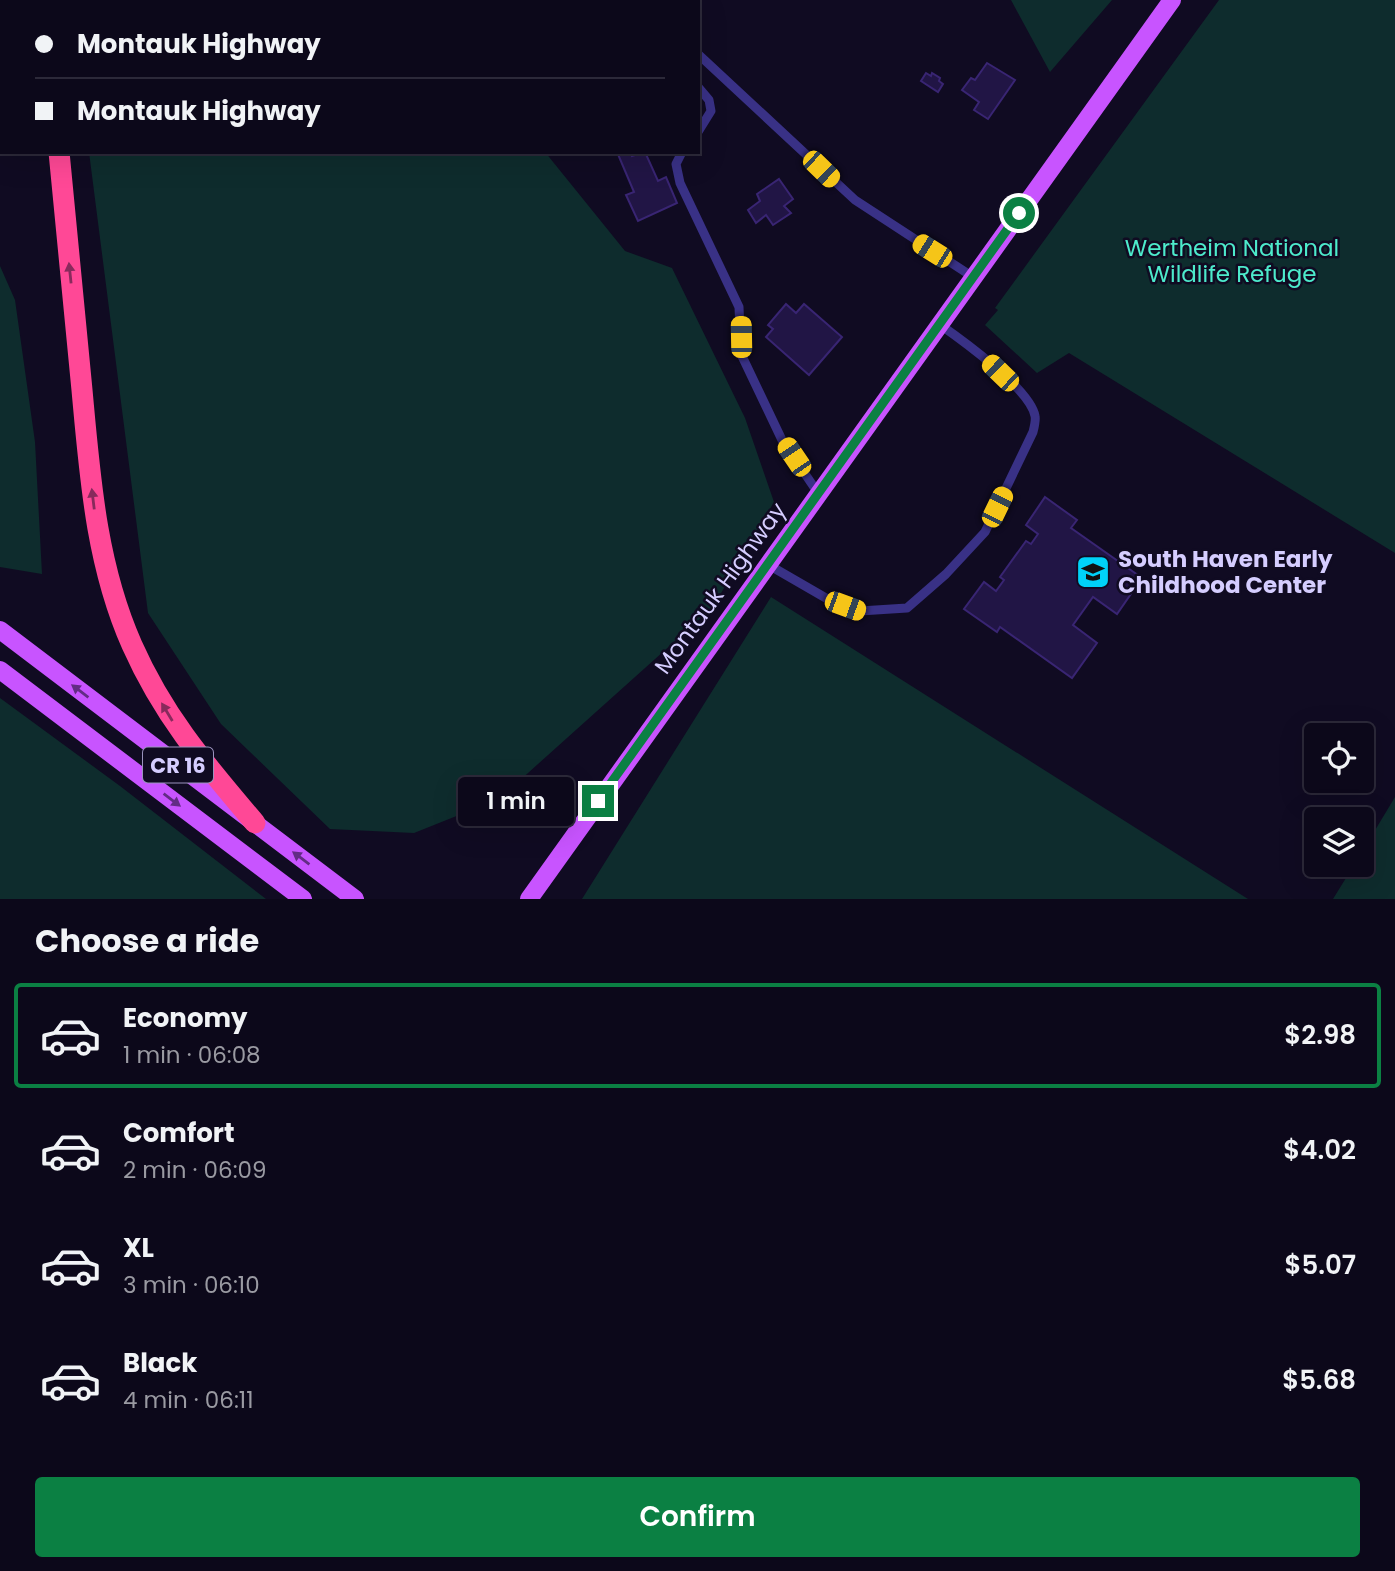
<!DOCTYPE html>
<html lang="en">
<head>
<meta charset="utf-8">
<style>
  body { margin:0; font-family:Poppins,sans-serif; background:#1a1627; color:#f1f3f6; height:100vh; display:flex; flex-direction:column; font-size:26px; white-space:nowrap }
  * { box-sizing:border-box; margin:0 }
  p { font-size:23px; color:#9a9aa2 }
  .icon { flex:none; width:38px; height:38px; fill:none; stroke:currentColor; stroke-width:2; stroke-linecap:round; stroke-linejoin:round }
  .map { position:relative; height:899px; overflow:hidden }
  .side { display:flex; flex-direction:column; background:#0c081a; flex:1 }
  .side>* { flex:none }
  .guide { position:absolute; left:0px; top:0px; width:700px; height:154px; box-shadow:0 7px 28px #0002,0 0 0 2px #2c2939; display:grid; align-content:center; height:154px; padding:0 35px; background:#0c081a }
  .controls { position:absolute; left:1304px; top:723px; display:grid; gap:14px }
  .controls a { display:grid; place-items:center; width:70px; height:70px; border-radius:7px; background:#0c081a; box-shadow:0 7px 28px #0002,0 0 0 2px #2c2939; font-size:35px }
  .end { position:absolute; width:32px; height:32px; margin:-16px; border:9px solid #0b8043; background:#fff; box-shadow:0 0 0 4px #fff }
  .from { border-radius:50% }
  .bubble { position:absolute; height:49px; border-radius:7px; background:#0c081a; box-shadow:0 7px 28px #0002,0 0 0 2px #2c2939; font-size:23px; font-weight:600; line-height:49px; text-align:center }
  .car { position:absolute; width:21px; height:42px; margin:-21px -10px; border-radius:9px; box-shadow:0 0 5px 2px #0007; background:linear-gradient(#f5c518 24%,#345 0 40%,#f5c518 0 76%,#345 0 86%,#f5c518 0) }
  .guide b { display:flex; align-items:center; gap:24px; height:66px; font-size:26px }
  .guide b+b { border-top:2px solid #2c2939 }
  .guide i { width:18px; height:18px; background:#f1f3f6 }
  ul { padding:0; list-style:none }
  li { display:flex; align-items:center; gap:21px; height:105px; margin:0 14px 10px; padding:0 21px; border:4px solid transparent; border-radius:7px }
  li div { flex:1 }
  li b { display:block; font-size:26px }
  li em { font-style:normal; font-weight:600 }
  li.selected { border-color:#0b8043 }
  li>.icon { width:63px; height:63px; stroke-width:1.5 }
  h2 { padding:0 35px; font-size:32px; line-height:84px }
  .primary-button { display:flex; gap:14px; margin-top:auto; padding:14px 35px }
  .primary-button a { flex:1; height:80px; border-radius:7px; background:#0b8043; color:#fff; font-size:28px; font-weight:600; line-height:80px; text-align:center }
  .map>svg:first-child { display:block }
  .green { fill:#0e2c2d }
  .building { fill:#211545; stroke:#392573; stroke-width:2 }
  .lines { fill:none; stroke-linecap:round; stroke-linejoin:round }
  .lane { stroke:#393186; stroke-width:9 }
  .primary { stroke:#c854ff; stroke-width:18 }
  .highway { stroke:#ff4896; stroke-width:21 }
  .oneway { fill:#882a5c }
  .oneway2 { fill:#632c85 }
  .route { stroke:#0b8043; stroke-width:9 }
  .labels { text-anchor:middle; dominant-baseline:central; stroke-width:5; stroke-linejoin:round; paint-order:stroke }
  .shield { fill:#100b22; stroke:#9a93bd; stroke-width:2 }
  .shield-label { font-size:21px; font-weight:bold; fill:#d5cdff }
  .park-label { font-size:23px; fill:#4deacb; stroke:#100b22 }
  .poi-label { font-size:23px; font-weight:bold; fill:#d5cdff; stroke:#100b22; text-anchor:start }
  .street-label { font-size:23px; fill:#d5cdff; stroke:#100b22 }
</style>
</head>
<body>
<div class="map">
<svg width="1395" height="899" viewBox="0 0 1395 899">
  <rect width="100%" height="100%" fill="#100b22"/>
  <path class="green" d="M70 0H493V2H70Z
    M1011 0H1112L1050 72Z
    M1219 0H1395V553L1069 353 1037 373 985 325 998 310 995 308Z
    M89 152H545L625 251 672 268 745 418 774 502 713 607 499 799 414 833 330 829 221 724 148 613Z
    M0 266 15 300 35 442 42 574 0 567Z
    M771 597 1248 899H582Z
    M0 698 120 786 266 899H0Z
    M1395 797V899H1333L1354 865 1362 864V852Z"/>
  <path class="building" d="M987 63 1015 80 988 119 974 110 979 102 962 90 971 78 975 80Z
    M926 73 931 76 932 73 940 78 939 81 943 84 938 92 921 81Z
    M617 152H631L632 156 645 152 658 181 666 177 677 203 638 221 626 195 634 192Z
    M779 179 793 199 784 206 791 213 773 225 766 215 756 223 748 210 760 201 757 194Z
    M786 304 796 313 804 304 842 337 809 375 766 337 773 329 768 325Z
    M1045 497 1077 520 1071 528 1142 578 1117 614 1093 597 1073 625 1097 643 1072 678 1000 627 997 632 964 609 984 582 996 591 1004 580 1000 577 1026 541 1031 544 1038 534 1026 525Z"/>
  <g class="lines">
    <path class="lane" d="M641 0 643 2
      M633 2V0
      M698 54 855 200 973 277
      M698 87 709 100 711 111 698 132
      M682 152 676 164 680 183 739 307 741 354 782 440 818 493
      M767 564 831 601 860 611 907 608 946 574 985 532 1033 432C1034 428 1036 420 1035 416 1030 389 962 340 939 324"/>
    <path class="primary" d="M0 630 355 899
      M0 670 303 899
      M529 899 1172 0"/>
    <path class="highway" d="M44 0V2
      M59 152C66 232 74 311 82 390 90 477 96 564 132 645 164 717 205 764 255 823"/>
  </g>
  <defs><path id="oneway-solid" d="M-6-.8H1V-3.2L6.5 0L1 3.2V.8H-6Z" transform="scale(1.75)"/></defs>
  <g class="oneway">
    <use href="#oneway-solid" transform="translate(70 273) rotate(-96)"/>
    <use href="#oneway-solid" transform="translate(93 499) rotate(-97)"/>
    <use href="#oneway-solid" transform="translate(167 712) rotate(-121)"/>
  </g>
  <g class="oneway2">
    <use href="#oneway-solid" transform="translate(80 691) rotate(-143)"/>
    <use href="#oneway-solid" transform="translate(172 800) rotate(37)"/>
    <use href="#oneway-solid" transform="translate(301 858) rotate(-143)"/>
  </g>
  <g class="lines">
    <path class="route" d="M598 801 1019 213"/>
  </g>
  <defs>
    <g id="school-square" transform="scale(1.75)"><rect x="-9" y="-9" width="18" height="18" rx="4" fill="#00d2f8" stroke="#100b22"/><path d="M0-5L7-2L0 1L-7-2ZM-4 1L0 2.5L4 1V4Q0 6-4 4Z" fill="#111"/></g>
  </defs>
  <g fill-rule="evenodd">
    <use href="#school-square" x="1093" y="572"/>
  </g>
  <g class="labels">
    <rect class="shield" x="143" y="747.5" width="70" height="35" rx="5"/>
    <g class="shield-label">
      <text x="178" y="765">CR 16</text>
    </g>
    <g class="park-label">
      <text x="1232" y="248">Wertheim National<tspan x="1232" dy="26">Wildlife Refuge</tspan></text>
    </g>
    <g class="poi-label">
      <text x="1118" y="559">South Haven Early<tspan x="1118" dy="26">Childhood Center</tspan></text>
    </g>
    <g class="street-label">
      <text transform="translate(720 588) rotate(-54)">Montauk Highway</text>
    </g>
  </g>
</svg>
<div class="controls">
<a><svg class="icon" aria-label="locate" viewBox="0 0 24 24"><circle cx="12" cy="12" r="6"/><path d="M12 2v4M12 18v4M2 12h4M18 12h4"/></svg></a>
<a><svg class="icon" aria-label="layers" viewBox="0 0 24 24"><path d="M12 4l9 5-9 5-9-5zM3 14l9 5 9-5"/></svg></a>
</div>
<i class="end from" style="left:1019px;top:213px"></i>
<i class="end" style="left:598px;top:801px"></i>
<div class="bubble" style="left:458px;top:777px;width:116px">1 min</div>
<i class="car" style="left:821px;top:169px;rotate:134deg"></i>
<i class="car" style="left:932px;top:251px;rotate:302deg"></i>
<i class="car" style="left:741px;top:337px;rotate:359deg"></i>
<i class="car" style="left:1000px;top:373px;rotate:314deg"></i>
<i class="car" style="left:794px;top:457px;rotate:326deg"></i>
<i class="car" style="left:997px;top:507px;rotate:26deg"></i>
<i class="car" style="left:845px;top:606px;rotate:110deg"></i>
<div class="guide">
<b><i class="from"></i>Montauk Highway</b>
<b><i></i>Montauk Highway</b>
</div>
</div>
<section class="side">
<h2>Choose a ride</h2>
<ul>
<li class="selected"><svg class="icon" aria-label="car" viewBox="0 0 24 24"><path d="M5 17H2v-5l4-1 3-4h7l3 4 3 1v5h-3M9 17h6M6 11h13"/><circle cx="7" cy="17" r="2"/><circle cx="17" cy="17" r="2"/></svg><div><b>Economy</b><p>1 min · 06:08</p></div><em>$2.98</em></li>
<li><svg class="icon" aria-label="car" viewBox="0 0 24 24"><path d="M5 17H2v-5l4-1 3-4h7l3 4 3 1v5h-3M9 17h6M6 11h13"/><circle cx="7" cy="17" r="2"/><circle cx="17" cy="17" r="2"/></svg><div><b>Comfort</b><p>2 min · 06:09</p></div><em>$4.02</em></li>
<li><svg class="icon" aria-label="car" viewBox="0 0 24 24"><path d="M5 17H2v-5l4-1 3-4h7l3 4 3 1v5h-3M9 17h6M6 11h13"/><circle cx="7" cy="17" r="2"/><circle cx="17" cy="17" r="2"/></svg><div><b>XL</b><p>3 min · 06:10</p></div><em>$5.07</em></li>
<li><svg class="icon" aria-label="car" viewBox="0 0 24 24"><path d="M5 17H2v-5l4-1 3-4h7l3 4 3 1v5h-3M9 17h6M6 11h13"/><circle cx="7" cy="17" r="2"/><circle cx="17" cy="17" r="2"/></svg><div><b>Black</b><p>4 min · 06:11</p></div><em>$5.68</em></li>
</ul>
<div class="primary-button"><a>Confirm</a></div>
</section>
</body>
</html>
